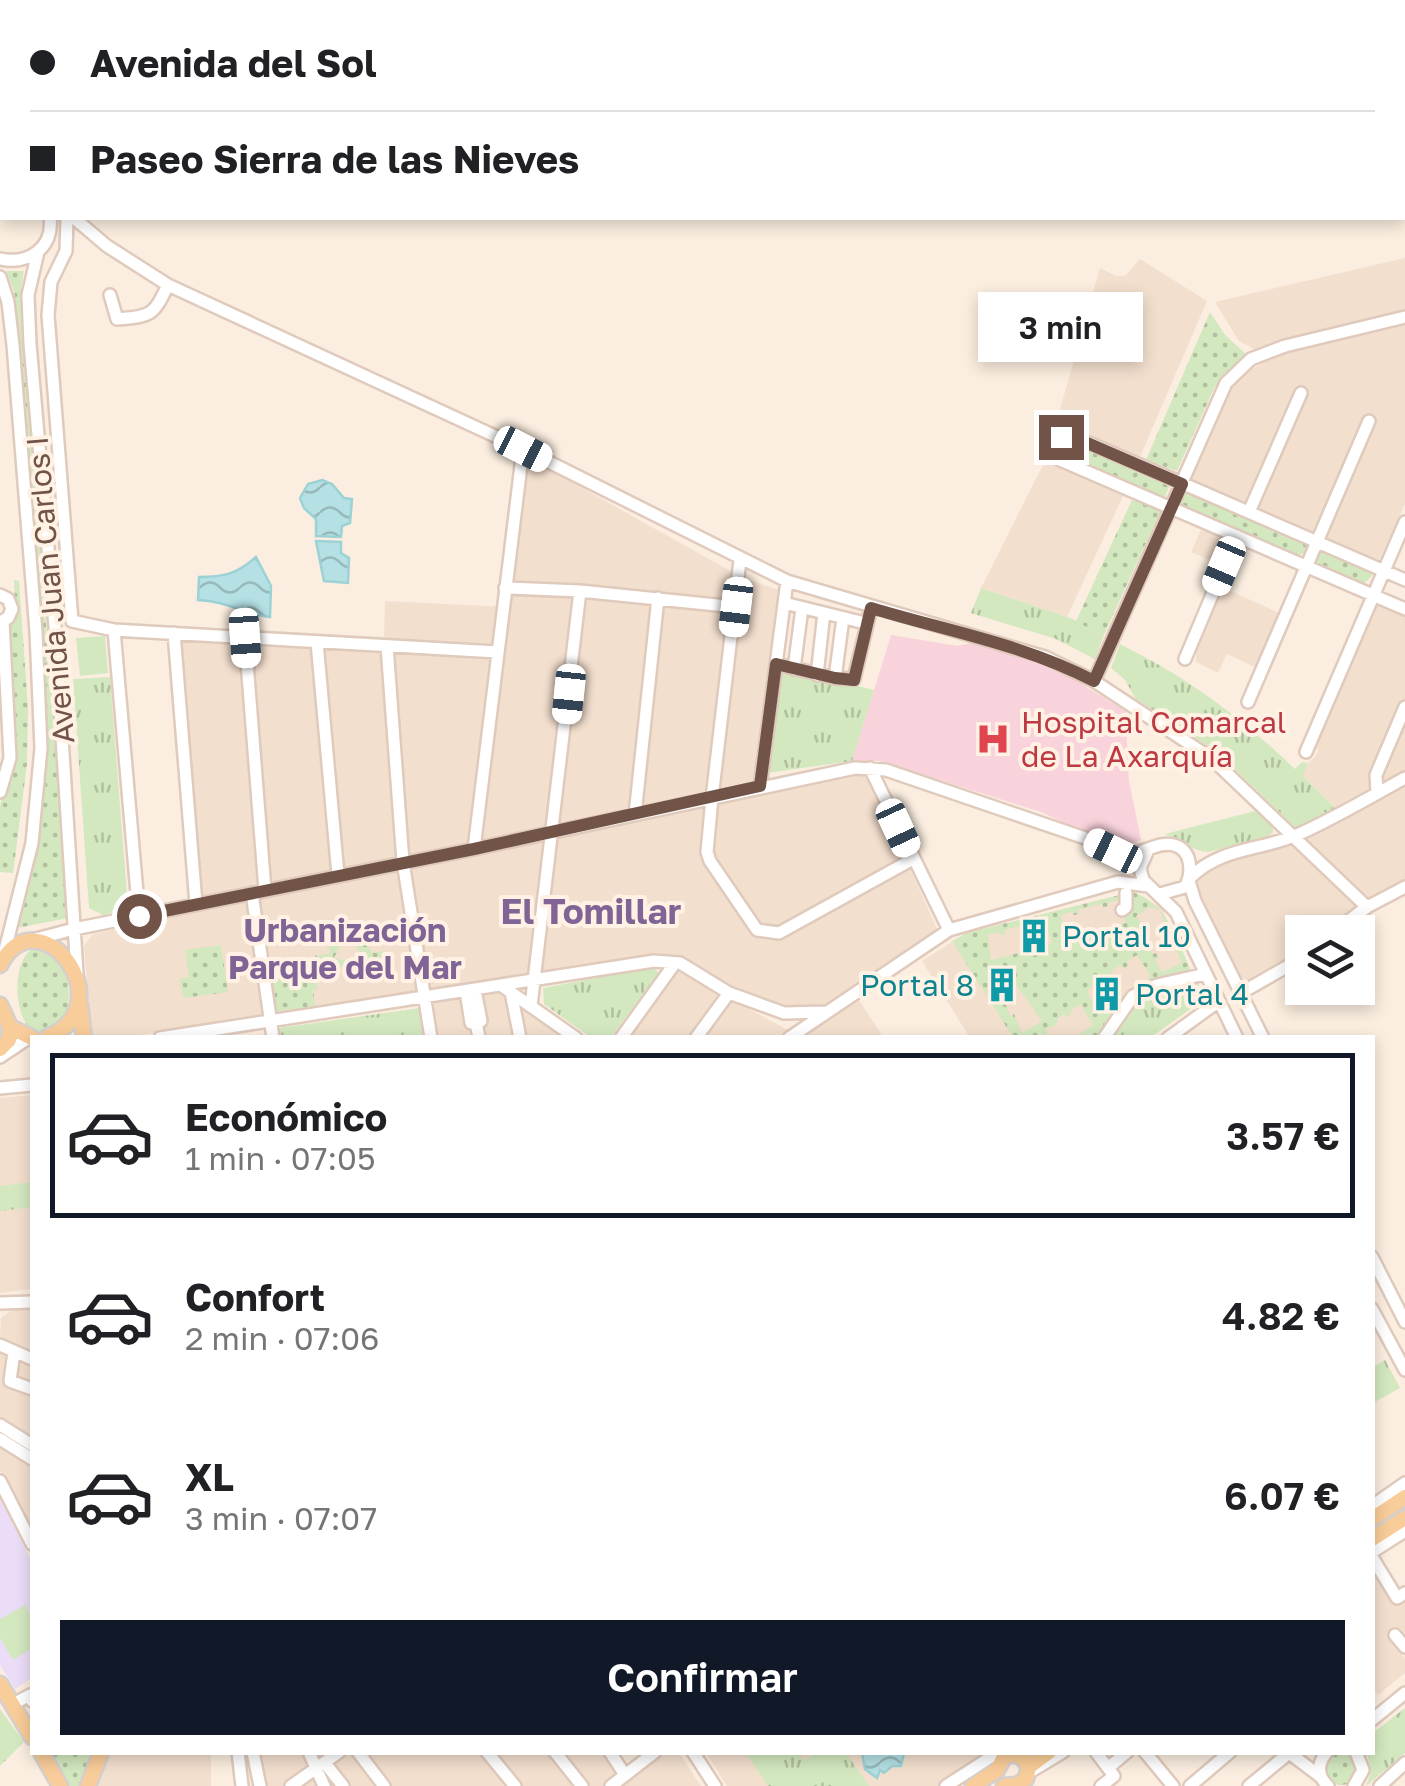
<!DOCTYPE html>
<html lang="es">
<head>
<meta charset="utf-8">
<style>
  body { margin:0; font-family:"Golos Text",sans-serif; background:#f6f6f6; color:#202124; height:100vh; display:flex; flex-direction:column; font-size:38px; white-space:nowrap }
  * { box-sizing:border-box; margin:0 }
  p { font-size:32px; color:#757577 }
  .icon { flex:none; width:55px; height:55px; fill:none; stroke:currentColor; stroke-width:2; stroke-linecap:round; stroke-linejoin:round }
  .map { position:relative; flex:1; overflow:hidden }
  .sheet { position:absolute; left:30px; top:1035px; width:1345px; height:720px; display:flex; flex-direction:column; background:#fff; border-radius:0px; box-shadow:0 5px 15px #0003 }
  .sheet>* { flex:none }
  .guide { position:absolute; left:0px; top:0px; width:1405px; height:220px; box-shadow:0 5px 15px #0003; display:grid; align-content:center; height:220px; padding:0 30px; background:#fff }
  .fabs { position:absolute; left:1285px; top:915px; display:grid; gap:20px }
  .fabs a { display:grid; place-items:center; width:90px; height:90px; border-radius:0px; background:#fff; box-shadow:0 5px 15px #0003; font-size:50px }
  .end { position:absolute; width:45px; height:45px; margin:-22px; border:12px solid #715348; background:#fff; box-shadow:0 0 0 5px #fff }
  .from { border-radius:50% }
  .bubble { position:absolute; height:70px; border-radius:0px; background:#fff; box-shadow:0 5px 15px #0003; font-size:32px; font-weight:600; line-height:70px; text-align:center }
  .car { position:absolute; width:30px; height:60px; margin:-30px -15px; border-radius:12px; box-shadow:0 0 8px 2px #0007; background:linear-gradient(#fff 24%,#345 0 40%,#fff 0 76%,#345 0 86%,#fff 0) }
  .guide b { display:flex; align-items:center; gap:35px; height:95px; font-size:38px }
  .guide b+b { border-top:2px solid #e0e0e0 }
  .guide i { width:25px; height:25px; background:#202124 }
  ul { padding:18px 0 0; list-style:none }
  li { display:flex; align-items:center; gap:30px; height:165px; margin:0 20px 15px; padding:0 10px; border:5px solid transparent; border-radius:0px }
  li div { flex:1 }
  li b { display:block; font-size:38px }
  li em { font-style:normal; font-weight:600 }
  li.selected { border-color:#111827 }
  li>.icon { width:90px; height:90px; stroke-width:1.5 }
  .button { display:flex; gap:20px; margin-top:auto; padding:20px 30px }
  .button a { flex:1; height:115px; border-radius:0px; background:#111827; color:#fff; font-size:40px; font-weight:600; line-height:115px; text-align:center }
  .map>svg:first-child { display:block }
  .residential { fill:#f3dfce }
  .education { fill:#ebddf7 }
  .medical { fill:#f9d3db }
  .grass { fill:url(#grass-dots); fill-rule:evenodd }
  .park { fill:url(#park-tufts) }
  .pitch { fill:#d3e8bf }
  .water { fill:url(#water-waves); stroke:#9cd2d5; stroke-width:2.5 }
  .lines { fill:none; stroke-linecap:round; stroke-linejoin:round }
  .minor-casing { stroke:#dfcabc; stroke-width:16 }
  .major-casing { stroke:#d7cfcc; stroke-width:19 }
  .minor { stroke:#fff; stroke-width:11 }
  .major { stroke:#f9cd99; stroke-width:14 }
  .route { stroke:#715348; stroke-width:12 }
  .labels { text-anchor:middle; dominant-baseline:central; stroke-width:8; stroke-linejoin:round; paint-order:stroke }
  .street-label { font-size:30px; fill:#715348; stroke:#fff2e5 }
  .health-label { font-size:30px; fill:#be3a42; stroke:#fff2e5; text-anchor:start }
  .culture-label { font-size:30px; fill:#0d838f; stroke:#fff2e5; text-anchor:start }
  .neighbourhood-label { font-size:32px; font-weight:bold; fill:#806495; stroke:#fff2e5 }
  .quarter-label { font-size:35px; font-weight:bold; fill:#806495; stroke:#fff2e5 }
</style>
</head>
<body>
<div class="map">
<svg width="1405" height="1786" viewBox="0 0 1405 1786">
  <defs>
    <pattern id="grass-dots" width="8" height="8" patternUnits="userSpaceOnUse" patternTransform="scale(2.5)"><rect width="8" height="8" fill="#d3e8bf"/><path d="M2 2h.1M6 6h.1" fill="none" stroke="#b0bf9d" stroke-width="1.8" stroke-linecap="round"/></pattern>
    <pattern id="park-tufts" width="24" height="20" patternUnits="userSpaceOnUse" patternTransform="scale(2.5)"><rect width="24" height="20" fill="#d3e8bf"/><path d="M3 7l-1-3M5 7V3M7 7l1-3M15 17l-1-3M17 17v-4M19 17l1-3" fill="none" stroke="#b0bf9d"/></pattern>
    <pattern id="water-waves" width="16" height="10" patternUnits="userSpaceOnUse" patternTransform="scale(2.5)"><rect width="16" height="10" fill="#b5e1e4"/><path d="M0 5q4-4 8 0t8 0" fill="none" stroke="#98b9bb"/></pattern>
  </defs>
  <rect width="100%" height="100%" fill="#fbeee0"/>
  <path class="residential" d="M1405 258V504L1379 560 1190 479 1231 383 1270 358 1239 341 1215 302Z
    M1140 259 1207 301 1140 457 1057 420 1100 268 1116 276H1125Z
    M518 452 743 578 779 590 756 793 859 774 870 779 938 931 828 1003 804 1009 753 998 677 957 656 955 261 1018 118 1038 92 1037 84 946 93 934 201 911 178 645 179 626 384 637 385 601 505 607Z
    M1045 461 1124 494 1067 617 981 588Z
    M1201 530 1230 540 1219 564 1191 552Z
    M1224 588 1279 613 1255 667 1227 654 1218 673 1196 662V650Z
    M1376 600 1405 613V772L1336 809 1303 776 1308 763 1315 757 1318 751 1315 743Z
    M1405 782V881L1372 898 1325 932H1302V948L1280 964 1249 981 1238 976 1197 891 1199 876 1206 867 1289 840Z
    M1132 892 1161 907 1193 975 1100 1037 970 1038 922 961 966 933Z
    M676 970 786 1029 804 1035 859 1000 883 1037 626 1038Z
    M497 989 566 1037H435L431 1001Z
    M32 1095V1289L0 1293V1098Z
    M32 1308V1351L5 1341 0 1336 1 1318 10 1311Z
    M0 1350 32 1363V1533L0 1470Z
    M1374 1568 1394 1604 1405 1598V1634L1400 1628 1388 1636 1405 1659V1673L1378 1695 1373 1688Z
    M344 1752 480 1753 508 1786H298Z
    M667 1752 679 1753 701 1786H623Z
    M983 1752 985 1755 938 1786H727L706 1753Z
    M109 1753H211V1786H93Z
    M246 1753H328L282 1786H253Z
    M493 1753H608L622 1771 603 1786H519Z"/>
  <path class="education" d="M0 1497 32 1563V1678L15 1689 0 1665Z"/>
  <path class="medical" d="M891 635 958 646 975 642 999 647 1049 664 1125 711 1129 781 1141 840 1118 848 1041 812 879 761H852Z"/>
  <path class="grass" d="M6 271H24L21 288 68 918 17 928 34 860 43 791 47 716 17 315 14 291Z
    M1210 312 1225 335 1246 354 1215 386 1177 471 1146 460Z
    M1067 438 1167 481 1169 487 1165 497 1159 498 1063 457 1057 450 1062 440Z
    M1185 491 1306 541V553L1295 556 1182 507 1178 500Z
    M1132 500 1161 510 1103 637 1076 621Z
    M1325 549 1371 571 1372 576 1363 584 1316 564 1318 552Z
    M14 580 19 581 28 708 27 764 13 873 0 872V806L9 768 16 767 8 626 15 612Z
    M1132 892C1168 902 1178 943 1193 975 1160 980 1134 986 1114 1016 1109 1024 1106 1031 1100 1037H1075L1093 1025 1080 1004 1070 1011 1071 1014 1067 1017 1064 1014 1058 1018 1056 1025 1046 1029 1047 1033 1043 1036 1040 1033 1034 1037H1013L952 941 967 933ZM1125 896 1138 901 1127 897V909L1123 913 1126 923 1064 941 1061 915 1072 912 1074 915 1079 914 1078 910 1101 904 1103 907 1108 906 1107 903 1119 900 1122 907ZM1150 907 1159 910 1182 963 1162 972 1155 960 1158 958 1156 953 1152 954 1143 932 1146 930 1136 916ZM1045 919 1052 944 991 960 988 935 998 932 1000 935 1005 934V930L1028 924 1029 927 1034 926V922ZM1137 955 1151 976 1098 1013 1087 991 1096 983 1102 986 1101 980 1112 974 1111 971 1121 965 1124 968 1128 966 1126 962ZM1005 969 1042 1021 1022 1033 1014 1014 1010 1016 1006 1005 996 997 998 994 993 992 986 980Z
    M363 934 372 953 383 951 385 958 361 965V955L354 944 342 942 334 958 351 962 352 966 324 969V979L317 982V991L313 989 315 1006 277 1011 271 980 280 979V974C291 973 299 971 308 979L319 977 315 956 330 953 328 942 361 937Z
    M221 945 228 992 183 998 180 979 189 977 185 950Z
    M34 948C68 952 72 986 67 1014 22 1079 0 965 34 948Z
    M1325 1769a16 16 0 1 1 32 0a16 16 0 1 1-32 0Z
    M44 1753H98L84 1786H63Z"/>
  <path class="park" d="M981 588 1073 619 1103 637 1095 659 1056 639 971 613Z
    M1120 644C1190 679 1239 716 1295 769L1302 762 1308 763 1303 776 1336 809 1297 829 1217 752 1135 698 1125 680 1111 668Z
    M779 667 874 690 852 761 767 773Z
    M110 677 128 908 103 915 89 908 73 679Z
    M1259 810 1273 825V832L1267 837 1208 852C1192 851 1180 839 1165 834Z
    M653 967 659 973 611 1037H590L544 1004 543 988Z
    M1196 979 1204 996 1202 1001 1151 1037 1110 1038C1139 993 1144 990 1196 979Z
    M420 1008 424 1037H280L279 1028Z
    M32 1182V1207L0 1211V1186Z
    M1385 1360 1400 1388 1373 1403V1367Z
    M1405 1708V1753L1366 1786 1371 1772 1367 1753 1372 1752 1373 1733Z
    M0 1709 24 1742 0 1766Z
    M746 1753H799L804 1760 816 1753H846L869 1786H768Z"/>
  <path class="pitch" d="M105 636 108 673 80 676 76 638Z
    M25 1605 32 1618V1648L13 1660 0 1638V1619Z"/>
  <path class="water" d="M322 480 332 484 344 498 352 499 350 523 342 526 341 537 316 536V519L304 508 300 498 308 484Z
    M316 541 341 542V553L349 558 348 583 324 581Z
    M256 557 271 586 270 617C243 614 227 601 198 600L199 577C224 577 237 574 256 557Z
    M862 1753H904L901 1766H892L884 1773 880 1770 877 1778 865 1769Z"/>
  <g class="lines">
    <g class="minor-casing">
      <path id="minor" d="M4 0V2
        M46 0V2
        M1397 0 1398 2
        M233 2 284 0
        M1402 12 1405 18
        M0 187 2 186
        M67 218 66 251 51 282 48 315 72 621 114 630 497 652
        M74 218 107 246 168 285 523 449 787 581 1045 657 1094 681 1211 758 1367 907
        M38 252 28 295 30 344 55 627 77 973
        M0 259C28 265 54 248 50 218
        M0 277 8 302 13 345 36 632 41 748 32 843 3 958
        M110 295 117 319C152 316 153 316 168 285
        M1249 512 1301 393
        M740 560 712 798 707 852 710 861 757 930 779 933 913 859
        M1405 580 1071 435 1061 437 1054 443V453L1060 460 1405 609
        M505 588 580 591 736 607
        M0 595 8 599 12 609 8 618 0 622
        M784 603 865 623
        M114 630 139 916
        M174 633 196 904
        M245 637 265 890
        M317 642 338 875
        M387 646 403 862 431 1038
        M1185 659 1237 536
        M776 664 835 678 854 679 871 608
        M794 669 802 608
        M817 675 824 613
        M835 678 843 618
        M1094 681 1226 383 1251 359 1285 346 1405 317
        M1248 702 1369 421
        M1306 752 1405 522
        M870 768 949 930
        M760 787 787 581
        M0 792 10 758 3 621
        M1377 793 1376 775 1405 707
        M635 815 658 598
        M474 849 523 449
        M1148 850 1140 868 1143 880 1176 912 1237 1038
        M1142 851C1152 848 1163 842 1174 845 1192 850 1193 873 1185 887L1160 894
        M1190 878C1220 847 1261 851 1299 834 1335 818 1370 797 1405 778
        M1189 881 1195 901 1263 1038
        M252 893 273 1038
        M1122 910 1126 907V893
        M1334 932 1367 907 1405 887
        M32 940 74 929 474 849 855 768 886 770 1085 838 1125 857 1140 868
        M502 986 576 1038
        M466 991 471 1023 481 1021 475 990
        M511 992 520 1038
        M1241 993 1302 958
        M531 1006 580 591
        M476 1022 479 1038
        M160 1038 654 961 680 963 729 993 784 1013 826 1012
        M621 1038 675 963
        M696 1038 729 993
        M789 1038 949 930 1118 882 1148 886
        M1104 1038 1133 996 1157 985 1205 974
        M1168 1038 1219 1001
        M0 1057 30 1037
        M0 1088 32 1085
        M1372 1257 1405 1322
        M0 1303 32 1302
        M1372 1309 1405 1370
        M0 1345 32 1359
        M14 1352 10 1381 32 1389
        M0 1425 32 1445
        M0 1439 32 1459
        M0 1481 32 1544
        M1372 1506 1405 1483
        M1372 1552 1405 1531
        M1372 1557 1397 1598 1405 1593
        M1395 1635 1405 1647
        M13 1704 30 1695 32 1701
        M1372 1720 1405 1693
        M238 1752 242 1786
        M253 1752 260 1786
        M309 1752 324 1786
        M358 1752 384 1786
        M487 1752 515 1786
        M555 1752 582 1786
        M610 1752 625 1775
        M693 1752 715 1786
        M1096 1752 1114 1776 1101 1786
        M1145 1752 1173 1786
        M1288 1752 1321 1777
        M1327 1752C1317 1763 1317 1776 1328 1786
        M325 1763 343 1786
        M1108 1768 1127 1752
        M1033 1770 1063 1752
        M291 1786 339 1752
        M611 1786 655 1752
        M946 1786 994 1755
        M1190 1786 1230 1752
        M1249 1786 1289 1753
        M1354 1786 1363 1770 1356 1752
        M1380 1786 1405 1763"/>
    </g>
    <g class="major-casing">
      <path id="major" d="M0 965C39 891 127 1006 46 1038
        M80 1004 84 1038
        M0 1005 10 1027 32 1038
        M0 1049 9 1040 10 1027
        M1372 1519 1405 1497
        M1372 1539 1405 1518
        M0 1684 32 1737
        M41 1752 60 1786
        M1029 1767 1049 1752
        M88 1786 101 1752
        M973 1786 997 1770 1004 1757 1013 1754 1022 1757 1029 1767 1026 1779 1017 1785 1004 1786"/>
    </g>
    <use href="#minor" class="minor"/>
    <use href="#major" class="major"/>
  </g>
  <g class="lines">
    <path class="route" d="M139 916 474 849 760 786 776 664 835 678 854 680 871 608C947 631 1023 644 1094 681L1182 484 1071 436 1061 437"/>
  </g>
  <defs>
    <g id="hospital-bare" transform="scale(2.7)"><path d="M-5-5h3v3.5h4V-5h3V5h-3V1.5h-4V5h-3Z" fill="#e0444e" stroke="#fff2e5" stroke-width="2.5" paint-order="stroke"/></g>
    <g id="building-bare" transform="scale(2.7)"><path d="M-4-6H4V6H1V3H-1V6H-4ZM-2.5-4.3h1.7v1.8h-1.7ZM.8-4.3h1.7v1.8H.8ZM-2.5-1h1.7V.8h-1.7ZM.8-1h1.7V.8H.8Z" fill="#0f9aa8" stroke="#fff2e5" stroke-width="2.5" paint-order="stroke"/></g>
  </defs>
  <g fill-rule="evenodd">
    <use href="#hospital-bare" x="993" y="739"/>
    <use href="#building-bare" x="1034" y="936"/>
    <use href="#building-bare" x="1002" y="985"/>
    <use href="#building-bare" x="1107" y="994"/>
  </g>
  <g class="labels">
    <g class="street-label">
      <text transform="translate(50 590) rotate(-95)">Avenida Juan Carlos I</text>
    </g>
    <g class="health-label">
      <text x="1021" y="722">Hospital Comarcal<tspan x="1021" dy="34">de La Axarquía</tspan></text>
    </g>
    <g class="culture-label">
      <text x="1062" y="936">Portal 10</text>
      <text x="974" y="985" text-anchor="end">Portal 8</text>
      <text x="1135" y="994">Portal 4</text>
    </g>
    <g class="neighbourhood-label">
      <text x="345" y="930">Urbanización<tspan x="345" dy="37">Parque del Mar</tspan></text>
    </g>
    <g class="quarter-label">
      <text x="591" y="911">El Tomillar</text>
    </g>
  </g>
</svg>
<div class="fabs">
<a><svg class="icon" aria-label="layers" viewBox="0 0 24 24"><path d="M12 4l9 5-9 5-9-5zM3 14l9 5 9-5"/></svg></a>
</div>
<i class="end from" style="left:139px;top:916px"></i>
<i class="end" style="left:1061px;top:437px"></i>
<div class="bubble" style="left:978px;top:292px;width:165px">3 min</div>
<i class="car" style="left:523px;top:449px;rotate:117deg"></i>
<i class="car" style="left:1224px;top:566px;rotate:203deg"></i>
<i class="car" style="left:736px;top:607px;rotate:187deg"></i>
<i class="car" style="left:245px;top:638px;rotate:176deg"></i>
<i class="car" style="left:569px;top:694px;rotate:186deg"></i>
<i class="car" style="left:898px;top:828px;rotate:155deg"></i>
<i class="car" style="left:1113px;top:851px;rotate:296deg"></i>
<div class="guide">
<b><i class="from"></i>Avenida del Sol</b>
<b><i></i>Paseo Sierra de las Nieves</b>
</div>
<section class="sheet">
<ul>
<li class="selected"><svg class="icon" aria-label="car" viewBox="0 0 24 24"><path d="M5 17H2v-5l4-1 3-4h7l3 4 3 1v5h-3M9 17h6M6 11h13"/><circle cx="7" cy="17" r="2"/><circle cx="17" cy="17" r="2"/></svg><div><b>Económico</b><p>1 min · 07:05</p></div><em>3.57 €</em></li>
<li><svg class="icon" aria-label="car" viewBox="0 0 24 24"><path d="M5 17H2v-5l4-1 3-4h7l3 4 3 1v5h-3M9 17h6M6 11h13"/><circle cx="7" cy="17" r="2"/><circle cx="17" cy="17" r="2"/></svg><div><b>Confort</b><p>2 min · 07:06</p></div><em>4.82 €</em></li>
<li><svg class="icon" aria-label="car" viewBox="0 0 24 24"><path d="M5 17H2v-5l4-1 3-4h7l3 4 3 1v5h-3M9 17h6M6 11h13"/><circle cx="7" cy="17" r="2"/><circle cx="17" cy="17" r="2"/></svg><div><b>XL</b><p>3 min · 07:07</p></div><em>6.07 €</em></li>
</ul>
<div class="button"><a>Confirmar</a></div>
</section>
</div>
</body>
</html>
